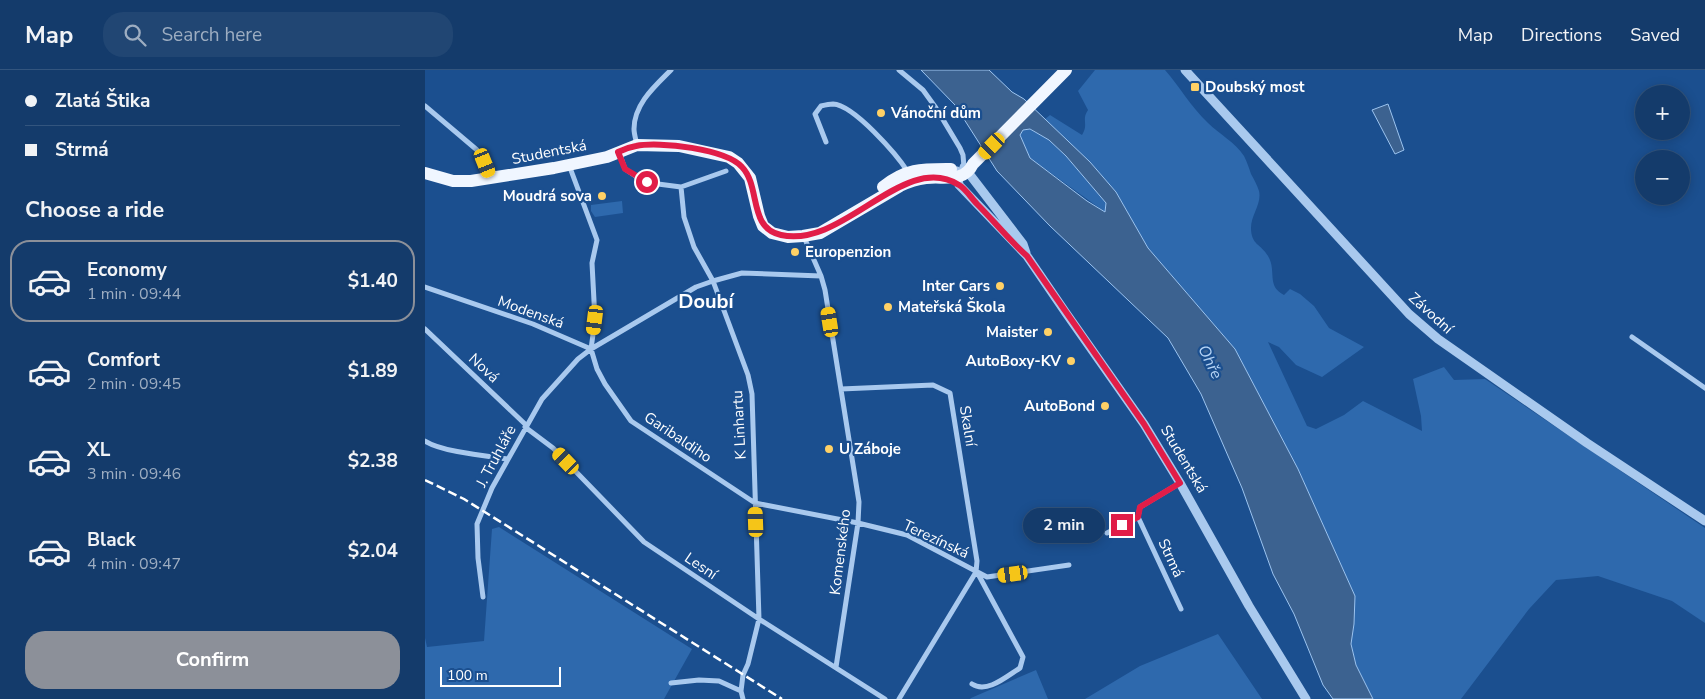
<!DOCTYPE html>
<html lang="en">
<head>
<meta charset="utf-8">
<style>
  body { margin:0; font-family:"Nunito Sans",sans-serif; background:#214673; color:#f1f3f6; height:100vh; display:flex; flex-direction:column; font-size:19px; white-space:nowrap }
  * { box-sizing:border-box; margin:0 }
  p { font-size:16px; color:#9dadc1 }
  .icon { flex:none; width:28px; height:28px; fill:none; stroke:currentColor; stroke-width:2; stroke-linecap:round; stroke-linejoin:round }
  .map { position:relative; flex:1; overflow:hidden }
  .side { display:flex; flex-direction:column; background:#143b6b; width:425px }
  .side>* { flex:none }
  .guide { display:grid; align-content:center; height:110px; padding:0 25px; background:#143b6b }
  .fabs { position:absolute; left:1210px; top:15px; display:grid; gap:10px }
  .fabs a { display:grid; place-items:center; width:55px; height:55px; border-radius:50%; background:#143b6b; box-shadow:0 2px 12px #0003,0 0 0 1px #33557e; font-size:25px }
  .scale { position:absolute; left:15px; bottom:12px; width:121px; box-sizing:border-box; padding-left:5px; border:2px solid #fff; border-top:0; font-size:14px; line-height:18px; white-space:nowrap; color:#fff; -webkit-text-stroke:4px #1b4f8f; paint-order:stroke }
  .end { position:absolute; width:22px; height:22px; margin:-11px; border:6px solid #e11d48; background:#fff; box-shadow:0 0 0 2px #fff }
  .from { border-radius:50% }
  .bubble { position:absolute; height:35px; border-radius:18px; background:#143b6b; box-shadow:0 2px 12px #0003,0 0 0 1px #33557e; font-size:16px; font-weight:700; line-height:35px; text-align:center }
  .car { position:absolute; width:15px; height:30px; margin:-15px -8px; border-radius:6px; box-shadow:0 0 4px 1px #0007; background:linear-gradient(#f5c518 24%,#345 0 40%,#f5c518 0 76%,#345 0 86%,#f5c518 0) }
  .guide b { display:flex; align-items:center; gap:18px; height:48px; font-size:19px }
  .guide b+b { border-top:1px solid #33557e }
  .guide i { width:12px; height:12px; background:#f1f3f6 }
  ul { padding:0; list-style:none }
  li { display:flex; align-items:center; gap:15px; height:82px; margin:0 10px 8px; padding:0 15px; border:2px solid transparent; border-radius:20px }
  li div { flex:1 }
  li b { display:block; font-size:19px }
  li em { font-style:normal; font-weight:700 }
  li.selected { border-color:#8c9099 }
  li>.icon { width:45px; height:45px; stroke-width:1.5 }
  h2 { padding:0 25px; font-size:22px; line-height:60px }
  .action { display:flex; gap:10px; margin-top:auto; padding:10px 25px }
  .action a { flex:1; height:58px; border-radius:20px; background:#8c9099; color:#fff; font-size:20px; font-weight:700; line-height:58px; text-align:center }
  header { display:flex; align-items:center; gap:30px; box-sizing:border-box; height:70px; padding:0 25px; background:#143b6b; border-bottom:1px solid #33557e }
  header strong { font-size:24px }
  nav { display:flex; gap:28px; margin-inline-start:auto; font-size:18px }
  .search { width:350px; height:45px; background:#214673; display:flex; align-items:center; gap:12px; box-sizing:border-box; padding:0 18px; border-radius:20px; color:#9dadc1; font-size:19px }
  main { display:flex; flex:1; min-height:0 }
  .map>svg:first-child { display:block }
  .green { fill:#2e69ad }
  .water { fill:#3c6290; stroke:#9cc4f0; fill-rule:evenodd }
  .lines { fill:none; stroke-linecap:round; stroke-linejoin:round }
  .minor { stroke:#a9c9ee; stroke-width:5 }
  .tertiary { stroke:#a9c9ee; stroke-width:9 }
  .primary { stroke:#f0f6ff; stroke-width:12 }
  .rail { stroke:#fff; stroke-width:2.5; stroke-dasharray:9 4; stroke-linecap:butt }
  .route { stroke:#e11d48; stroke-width:6 }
  .poi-dot { fill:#ffd166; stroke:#1b4f8f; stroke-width:2 }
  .labels { text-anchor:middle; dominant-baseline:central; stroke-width:4.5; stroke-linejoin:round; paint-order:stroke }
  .poi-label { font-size:15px; font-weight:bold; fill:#fff; stroke:#1b4f8f; text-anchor:start }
  .street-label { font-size:15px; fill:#fff; stroke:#1b4f8f }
  .water-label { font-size:16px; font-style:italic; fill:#b5d3f5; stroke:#1b4f8f }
  .district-label { font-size:20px; font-weight:bold; fill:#fff; stroke:#1b4f8f }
</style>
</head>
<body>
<header>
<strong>Map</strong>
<div class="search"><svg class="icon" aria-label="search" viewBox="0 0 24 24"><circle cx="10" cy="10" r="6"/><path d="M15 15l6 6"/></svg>Search here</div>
<nav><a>Map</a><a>Directions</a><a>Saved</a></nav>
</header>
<main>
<section class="side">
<div class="guide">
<b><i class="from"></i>Zlatá Štika</b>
<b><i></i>Strmá</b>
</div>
<h2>Choose a ride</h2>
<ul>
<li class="selected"><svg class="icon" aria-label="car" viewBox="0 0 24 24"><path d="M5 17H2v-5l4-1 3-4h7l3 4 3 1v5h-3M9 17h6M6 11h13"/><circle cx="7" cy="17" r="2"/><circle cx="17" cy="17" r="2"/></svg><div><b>Economy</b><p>1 min · 09:44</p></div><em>$1.40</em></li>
<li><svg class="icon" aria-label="car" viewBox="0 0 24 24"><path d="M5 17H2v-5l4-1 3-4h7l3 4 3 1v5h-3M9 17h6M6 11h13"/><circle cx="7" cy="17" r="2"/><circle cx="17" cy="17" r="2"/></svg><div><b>Comfort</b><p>2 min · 09:45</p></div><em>$1.89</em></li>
<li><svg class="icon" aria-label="car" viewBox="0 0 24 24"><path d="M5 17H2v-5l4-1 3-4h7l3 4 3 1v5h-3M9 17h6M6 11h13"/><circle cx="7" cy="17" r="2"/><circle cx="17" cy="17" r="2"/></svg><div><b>XL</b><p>3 min · 09:46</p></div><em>$2.38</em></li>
<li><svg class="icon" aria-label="car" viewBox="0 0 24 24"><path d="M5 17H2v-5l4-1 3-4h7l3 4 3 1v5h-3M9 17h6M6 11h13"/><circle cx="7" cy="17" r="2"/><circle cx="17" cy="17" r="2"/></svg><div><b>Black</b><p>4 min · 09:47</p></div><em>$2.04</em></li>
</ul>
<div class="action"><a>Confirm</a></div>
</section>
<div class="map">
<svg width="1280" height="629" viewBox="0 0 1280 629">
  <rect width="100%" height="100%" fill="#1b4f8f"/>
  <path class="green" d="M670 0H740C755 17 766 37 783 53 794 64 810 72 819 86 822 92 824 98 826 104 829 109 832 115 834 121 837 134 826 145 826 158 826 175 836 174 843 186 852 201 841 216 859 225L865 219 875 224 889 236 904 258 939 277 897 307 871 295 854 277 843 272 882 356 891 359 919 345 938 331 997 361 996 346 988 309 1019 297 1029 310 1060 309 1280 458V553L1247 531 1173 506 1131 510 1104 539 1036 629H948L931 595 926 574 929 554 930 526 873 399 810 279 723 178 691 122 665 92 619 50 625 45 657 65C664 54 656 50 663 40L653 21Z
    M605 59 624 70 641 86 681 133 680 142 605 88 595 65 598 60Z
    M197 131 198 143 170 147 166 141V135Z
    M74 457 267 579 239 629H0V568L2 577 59 571 67 459Z
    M793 564 837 629H660L715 596Z
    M611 600 623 629H545L546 628Z"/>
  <path class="water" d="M496 0H564L587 22 599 29 665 92 691 122 723 178 810 279 873 399 930 526 929 554 926 574 931 595 948 629H908L898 615 869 544 848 504 817 418 776 324 743 268 625 156 572 101 530 35ZM605 59 624 70 641 86 681 133 680 142 662 131 605 88 595 65 598 60Z
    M963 34 979 80 970 84 947 40Z"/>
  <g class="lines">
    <path class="minor" d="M474 0 498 20 511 38 535 78 538 85 539 97
      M0 36 52 80 60 93 66 108
      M401 72 390 44 396 36C400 35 404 34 408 34 429 35 472 85 483 102
      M212 75C211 70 209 64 209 59 209 34 230 16 246 0
      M194 82 200 99 212 107 233 114 256 117 301 101
      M144 95 172 170 167 193 170 250 166 279 172 299 180 314 206 351 330 433 433 453 482 465 562 507 644 495
      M256 117 259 147 269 177 288 211 323 305 327 324 334 549 323 594 318 605 316 621 318 629
      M379 167 396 206 400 220 434 432 433 453 411 597
      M0 217 108 254 166 279
      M0 259 101 355
      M1207 267 1280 318
      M416 319 508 315 525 323 552 491 551 502 474 629
      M100 357 128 378 219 472 334 549 460 629
      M0 371C17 382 62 386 83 389
      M755 413 715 437 713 447 756 539
      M682 463 713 447
      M58 527 53 488 52 454 67 418 117 329 153 289 166 279 271 217 288 211 317 203 396 206
      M246 613 274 610 294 611 316 621
      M547 614C562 624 582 606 595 598L598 587 552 502"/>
    <path class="tertiary" d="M760 0 984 244 1013 269 1162 373 1280 451
      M539 97 598 174 601 183
      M532 101 534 115 602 186 641 243 719 354 755 413 824 536 881 629"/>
    <path class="primary" d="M0 103 28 111H46L129 98 182 87 212 75 254 76 304 87 313 93 325 108 334 146 338 156 347 163 363 167 378 166 395 163 475 116C483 112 492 109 501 108 519 106 539 113 548 94L641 0
      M458 117C481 98 499 99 526 99"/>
    <path class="rail" d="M0 410 39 429 63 444 357 629"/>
  </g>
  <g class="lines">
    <path class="route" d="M222 112 200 99 193 82C199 79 205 77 211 76 234 71 301 79 317 97 336 117 323 158 356 165 419 179 479 80 534 115 541 119 546 128 552 134 569 151 584 170 602 186L719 354 755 413 715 437 713 447 697 455"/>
  </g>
  <g class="poi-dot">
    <rect x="765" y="12" width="10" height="10" rx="2.5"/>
    <circle cx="456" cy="43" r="5"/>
    <circle cx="177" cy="126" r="5"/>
    <circle cx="370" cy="182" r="5"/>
    <circle cx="575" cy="216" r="5"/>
    <circle cx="463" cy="237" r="5"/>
    <circle cx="623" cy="262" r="5"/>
    <circle cx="646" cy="291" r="5"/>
    <circle cx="680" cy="336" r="5"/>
    <circle cx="404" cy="379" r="5"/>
  </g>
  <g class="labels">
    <g class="poi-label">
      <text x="780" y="17">Doubský most</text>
      <text x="466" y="43">Vánoční dům</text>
      <text x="167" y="126" text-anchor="end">Moudrá sova</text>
      <text x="380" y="182">Europenzion</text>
      <text x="565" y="216" text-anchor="end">Inter Cars</text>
      <text x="473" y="237">Mateřská Škola</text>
      <text x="613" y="262" text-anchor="end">Maister</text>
      <text x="636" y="291" text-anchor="end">AutoBoxy-KV</text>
      <text x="670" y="336" text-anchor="end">AutoBond</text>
      <text x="414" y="379">U Záboje</text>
    </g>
    <g class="street-label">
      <text transform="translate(124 82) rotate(-11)">Studentská</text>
      <text transform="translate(106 242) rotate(20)">Modenská</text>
      <text transform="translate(1006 243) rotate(42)">Závodní</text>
      <text transform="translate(59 298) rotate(43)">Nová</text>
      <text transform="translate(314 355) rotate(-93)">K Linhartu</text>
      <text transform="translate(543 356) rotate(81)">Skalní</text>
      <text transform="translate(253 367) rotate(34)">Garibaldiho</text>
      <text transform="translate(71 386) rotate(-62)">J. Truhláře</text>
      <text transform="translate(759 389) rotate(59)">Studentská</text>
      <text transform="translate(511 469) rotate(25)">Terezínská</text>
      <text transform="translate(415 482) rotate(-83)">Komenského</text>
      <text transform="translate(746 488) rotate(65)">Strmá</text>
      <text transform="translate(276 496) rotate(34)">Lesní</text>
    </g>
    <g class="water-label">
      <text transform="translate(785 292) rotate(64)">Ohře</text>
    </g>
    <g class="district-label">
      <text x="281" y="231">Doubí</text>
    </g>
  </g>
</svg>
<div class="fabs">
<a>+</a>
<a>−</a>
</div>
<div class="scale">100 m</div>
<i class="end from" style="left:222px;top:112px"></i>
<i class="end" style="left:697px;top:455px"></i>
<div class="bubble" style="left:598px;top:438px;width:82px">2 min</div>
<i class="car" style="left:567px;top:76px;rotate:224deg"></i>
<i class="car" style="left:60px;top:93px;rotate:158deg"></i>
<i class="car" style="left:170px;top:250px;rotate:187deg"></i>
<i class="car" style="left:405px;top:252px;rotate:351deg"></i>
<i class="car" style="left:141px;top:391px;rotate:316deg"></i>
<i class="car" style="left:331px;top:452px;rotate:358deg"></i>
<i class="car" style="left:588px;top:504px;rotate:262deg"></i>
</div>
</main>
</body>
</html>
